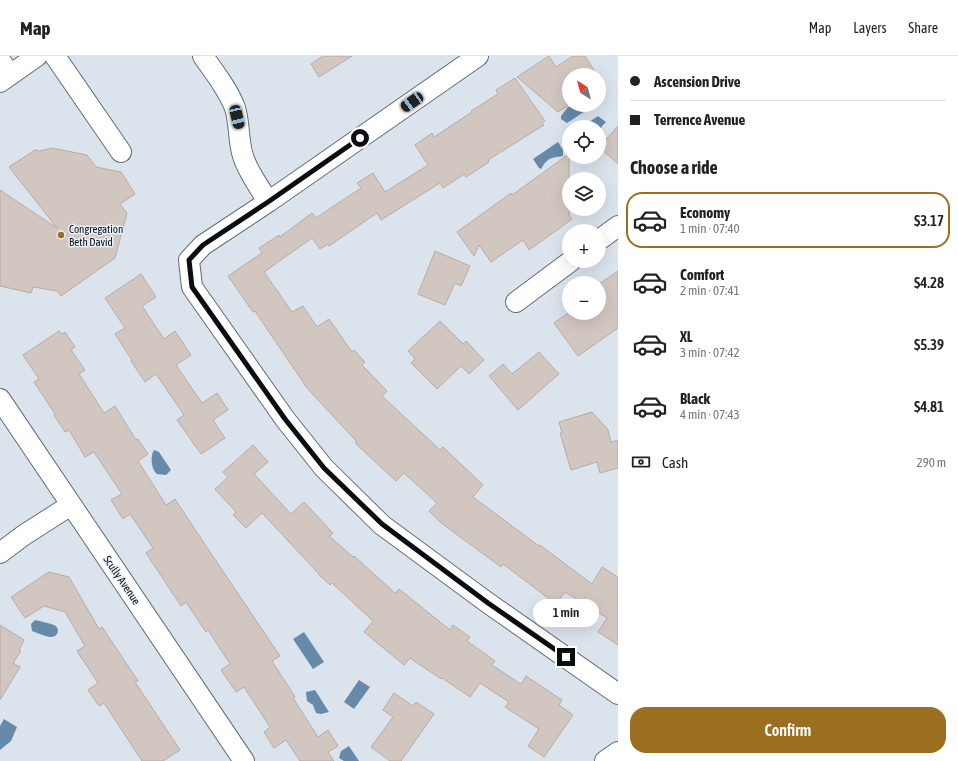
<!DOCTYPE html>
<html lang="en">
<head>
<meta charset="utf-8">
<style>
  body { margin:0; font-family:"Asap Condensed",sans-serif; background:#f6f6f6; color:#222; height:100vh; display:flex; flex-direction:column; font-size:15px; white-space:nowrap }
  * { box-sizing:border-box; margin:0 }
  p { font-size:13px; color:#767676 }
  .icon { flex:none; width:22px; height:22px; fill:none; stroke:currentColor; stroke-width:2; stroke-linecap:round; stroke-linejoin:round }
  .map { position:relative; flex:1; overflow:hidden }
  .side { display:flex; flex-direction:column; background:#fff; width:340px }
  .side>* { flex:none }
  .guide { display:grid; align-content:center; height:88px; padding:0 12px; background:#fff }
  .needle { width:26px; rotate:324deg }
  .fabs { position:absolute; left:562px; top:12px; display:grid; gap:8px }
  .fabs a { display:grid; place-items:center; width:44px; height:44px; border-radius:50%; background:#fff; box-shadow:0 4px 16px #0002; font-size:20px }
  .end { position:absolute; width:18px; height:18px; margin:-9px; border:5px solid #0b0e11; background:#fff; box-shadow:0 0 0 2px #fff }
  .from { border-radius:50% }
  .bubble { position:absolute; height:28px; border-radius:14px; background:#fff; box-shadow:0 4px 16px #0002; font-size:13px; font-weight:600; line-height:28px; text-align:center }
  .car { position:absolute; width:12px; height:24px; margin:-12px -6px; border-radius:5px; box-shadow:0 0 3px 1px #0007; background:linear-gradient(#222 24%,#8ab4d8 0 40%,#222 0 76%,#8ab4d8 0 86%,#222 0) }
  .guide b { display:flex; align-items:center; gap:14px; height:38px; font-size:15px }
  .guide b+b { border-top:1px solid #e0e0e0 }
  .guide i { width:10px; height:10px; background:#222 }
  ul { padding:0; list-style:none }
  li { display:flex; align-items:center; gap:12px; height:56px; margin:0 8px 6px; padding:0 4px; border:2px solid transparent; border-radius:16px }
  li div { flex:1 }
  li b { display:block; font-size:15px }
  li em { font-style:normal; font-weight:600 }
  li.active { border-color:#9c6f20 }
  li>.icon { width:36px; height:36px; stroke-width:1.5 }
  h2 { padding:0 12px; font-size:18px; line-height:48px }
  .pay { display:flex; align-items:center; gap:10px; height:44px; padding:0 12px; font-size:15px }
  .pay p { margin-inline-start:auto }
  .action { display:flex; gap:8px; margin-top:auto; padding:8px 12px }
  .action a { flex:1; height:46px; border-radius:16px; background:#9c6f20; color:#fff; font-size:16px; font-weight:600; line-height:46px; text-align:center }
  header { display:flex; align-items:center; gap:24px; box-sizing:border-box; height:56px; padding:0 20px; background:#fff; border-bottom:1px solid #e0e0e0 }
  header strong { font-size:19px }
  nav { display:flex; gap:22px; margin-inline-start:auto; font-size:14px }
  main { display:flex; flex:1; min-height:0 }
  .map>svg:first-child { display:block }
  .water { fill:#678aaa }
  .building { fill:#d2c7c0; stroke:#b6aca4 }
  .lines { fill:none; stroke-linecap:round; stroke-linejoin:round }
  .minor-casing { stroke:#656c74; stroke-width:22 }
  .minor { stroke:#fff; stroke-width:20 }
  .route { stroke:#0b0e11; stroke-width:5 }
  .poi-dot { fill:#9c6f20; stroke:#e8f0fa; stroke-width:1.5 }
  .labels { text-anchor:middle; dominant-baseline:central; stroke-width:3; stroke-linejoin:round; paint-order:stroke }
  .poi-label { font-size:11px; fill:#0b0e11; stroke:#e8f0fa; text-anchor:start }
  .street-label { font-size:11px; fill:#0b0e11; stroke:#e8f0fa }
</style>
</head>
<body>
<header>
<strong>Map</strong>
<nav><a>Map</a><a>Layers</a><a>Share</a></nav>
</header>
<main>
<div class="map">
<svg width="618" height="705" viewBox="0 0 618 705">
  <rect width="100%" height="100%" fill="#dbe3ed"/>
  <path class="water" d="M574 49H593V50L567 67 561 63V60L568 51H572Z
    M598 60 606 66 602 70 599 76V71H582Z
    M558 86 563 94V100C558 101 550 101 547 105 544 107 543 110 541 113L539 112 533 103Z
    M154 394 159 396 171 414 166 419 157 418C151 413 150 400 154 394Z
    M35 564C41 565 48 567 54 569 61 572 58 582 50 581 44 580 38 577 32 575L31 568Z
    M304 576 324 606 313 613 293 583Z
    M359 624 370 631 354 653 344 646Z
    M315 634 329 656 321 658 316 657 313 649 307 645 306 636Z
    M4 663 17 671 11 685 0 694V670Z
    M349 690 359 705H344L339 702 341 695Z"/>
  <path class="building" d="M323 0H352L319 21 311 8Z
    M549 0 556 11 573 0H585L597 19H569V49L558 56 517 21Z
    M515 22 545 65 542 67 544 69 488 104 489 106 466 121 464 118 443 132 440 127 381 164 377 157 329 190 328 188 320 193 312 182 264 216 292 256 303 250 317 271 329 263 352 296 354 294 365 306 362 309 387 335 382 340 440 394 443 391 483 429 473 441 539 490 540 489 592 528 602 511 618 521V589L598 576 607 562 565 536 556 548 503 508 501 511 440 466 429 455 437 447 404 417 396 425 355 387 357 386 307 332 255 255 253 256 228 220 262 197 259 192 279 179 280 181 312 157 316 162 361 132 357 127 373 117 385 136 428 109 415 89 432 77 434 81 472 56 471 55 498 38 496 34Z
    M618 70V108L599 91Z
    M52 92 87 99 96 111 121 116 135 138 120 148 127 157 115 202 61 240 57 235 33 231 31 237 0 230V134L57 172 9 111 35 94 40 95Z
    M569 98V159L572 163 546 182 529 194 523 184 491 206 479 189 474 200 457 176 511 137 512 139Z
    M435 195 470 210 461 230 455 227 445 249 418 238Z
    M618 215V272L578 300 554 267 568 257H599V228Z
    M141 218 156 241 142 250 164 283 175 275 191 299 176 309 202 347 217 337 228 354 213 364 225 382 201 398 177 364 184 359 156 318 145 326 131 305 132 304 115 278 125 272 105 242Z
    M440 265 463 288 466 285 484 304 469 318 461 310 437 333 411 307 415 303 408 295Z
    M59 275 62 278 65 276 75 291 71 294 85 314 79 318 104 357 115 350 136 384 138 383 148 398 138 405 166 449 175 443 206 490 280 600 272 605 295 641 293 642 318 681 328 674 338 690 328 696 334 705H300L286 684 274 692 264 676 270 671 244 631 236 636 221 614 230 608 208 574 206 576 186 546 181 550 146 497 153 492 130 458 123 463 111 444 122 438 94 396 85 401 69 374 65 376 54 359 55 358 34 326 39 323 23 299Z
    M539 296 559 318 518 354 489 320 503 308 512 318Z
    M592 356 608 374 611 386 618 384V412L600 417 597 406 571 414 560 377H562L559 366Z
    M253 389 268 406 254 418 291 458 304 446 333 477 329 480 353 501 354 500 395 537 399 533 450 574 453 569 470 581 467 585 495 605 492 609 521 628 526 620 562 644 559 649 573 659 544 701 528 690 539 673 505 651 509 646 480 627 470 641 442 622 441 623 410 602 404 609 364 576 373 565 332 527 330 529 319 519V518L262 457 246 472 233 459 236 456 215 433 228 421 223 416Z
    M49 516 69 521 99 573 102 571 138 625 135 626 180 694 163 705H142L104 647 99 650 88 634 98 627 77 595 85 590 65 556 44 550 25 562 11 541Z
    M0 569 24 584 19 594 21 595 13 607 20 611 0 644Z
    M394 637 413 650 416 646 434 658 401 705H390L371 691 393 661 383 654Z"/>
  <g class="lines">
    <g class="minor-casing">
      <path id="minor" d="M55 0 121 96
        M203 0C214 16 228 33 235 52 240 68 238 85 243 100 248 117 260 131 268 146
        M478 0 268 146 203 189 189 204 192 231 285 363 324 412 382 469 488 547 618 638
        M0 4 10 19
        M0 26 37 0
        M599 184 618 170
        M516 246 571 205
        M0 343 244 705
        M0 497 24 479 71 449
        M605 705 618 696"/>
    </g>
    <use href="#minor" class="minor"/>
  </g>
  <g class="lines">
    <path class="route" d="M360 82 268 146 203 189 189 204 192 231 285 363 324 412 382 468 488 547 566 601"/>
  </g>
  <circle class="poi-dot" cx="61" cy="179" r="4"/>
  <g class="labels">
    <g class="poi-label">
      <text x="69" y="173">Congregation<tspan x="69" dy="13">Beth David</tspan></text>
    </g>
    <g class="street-label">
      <text transform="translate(122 524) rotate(56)">Scully Avenue</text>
    </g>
  </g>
</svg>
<div class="fabs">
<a><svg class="needle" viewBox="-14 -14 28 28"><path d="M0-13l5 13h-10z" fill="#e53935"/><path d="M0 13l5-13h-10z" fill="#767676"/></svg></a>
<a><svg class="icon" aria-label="locate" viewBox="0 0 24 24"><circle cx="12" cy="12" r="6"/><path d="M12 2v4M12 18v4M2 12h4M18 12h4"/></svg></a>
<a><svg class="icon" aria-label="layers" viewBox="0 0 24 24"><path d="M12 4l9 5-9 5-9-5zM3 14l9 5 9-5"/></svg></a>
<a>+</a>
<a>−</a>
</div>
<i class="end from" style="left:360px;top:82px"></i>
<i class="end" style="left:566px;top:601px"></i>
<div class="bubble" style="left:533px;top:543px;width:66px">1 min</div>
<i class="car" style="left:412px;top:46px;rotate:235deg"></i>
<i class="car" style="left:237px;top:61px;rotate:167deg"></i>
</div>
<section class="side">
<div class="guide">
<b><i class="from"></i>Ascension Drive</b>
<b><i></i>Terrence Avenue</b>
</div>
<h2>Choose a ride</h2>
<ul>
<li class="active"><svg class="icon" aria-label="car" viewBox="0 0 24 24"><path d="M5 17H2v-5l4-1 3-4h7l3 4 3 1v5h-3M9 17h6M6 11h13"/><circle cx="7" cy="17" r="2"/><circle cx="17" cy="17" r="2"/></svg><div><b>Economy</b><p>1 min · 07:40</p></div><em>$3.17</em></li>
<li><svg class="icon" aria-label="car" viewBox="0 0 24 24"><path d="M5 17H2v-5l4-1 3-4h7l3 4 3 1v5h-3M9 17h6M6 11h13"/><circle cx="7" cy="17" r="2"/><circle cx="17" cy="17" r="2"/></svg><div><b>Comfort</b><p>2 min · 07:41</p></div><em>$4.28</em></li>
<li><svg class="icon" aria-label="car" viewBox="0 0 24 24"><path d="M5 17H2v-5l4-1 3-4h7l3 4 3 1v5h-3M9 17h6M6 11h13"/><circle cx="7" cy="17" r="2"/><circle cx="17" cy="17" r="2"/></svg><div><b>XL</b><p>3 min · 07:42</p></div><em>$5.39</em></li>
<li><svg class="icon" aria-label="car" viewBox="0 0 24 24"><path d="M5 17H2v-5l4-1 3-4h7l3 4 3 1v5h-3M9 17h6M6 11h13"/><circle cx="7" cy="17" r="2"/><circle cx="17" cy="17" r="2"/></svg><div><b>Black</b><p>4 min · 07:43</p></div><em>$4.81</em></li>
</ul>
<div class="pay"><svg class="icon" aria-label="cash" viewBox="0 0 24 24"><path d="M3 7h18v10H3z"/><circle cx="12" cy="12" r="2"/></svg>Cash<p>290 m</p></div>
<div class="action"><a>Confirm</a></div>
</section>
</main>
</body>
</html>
